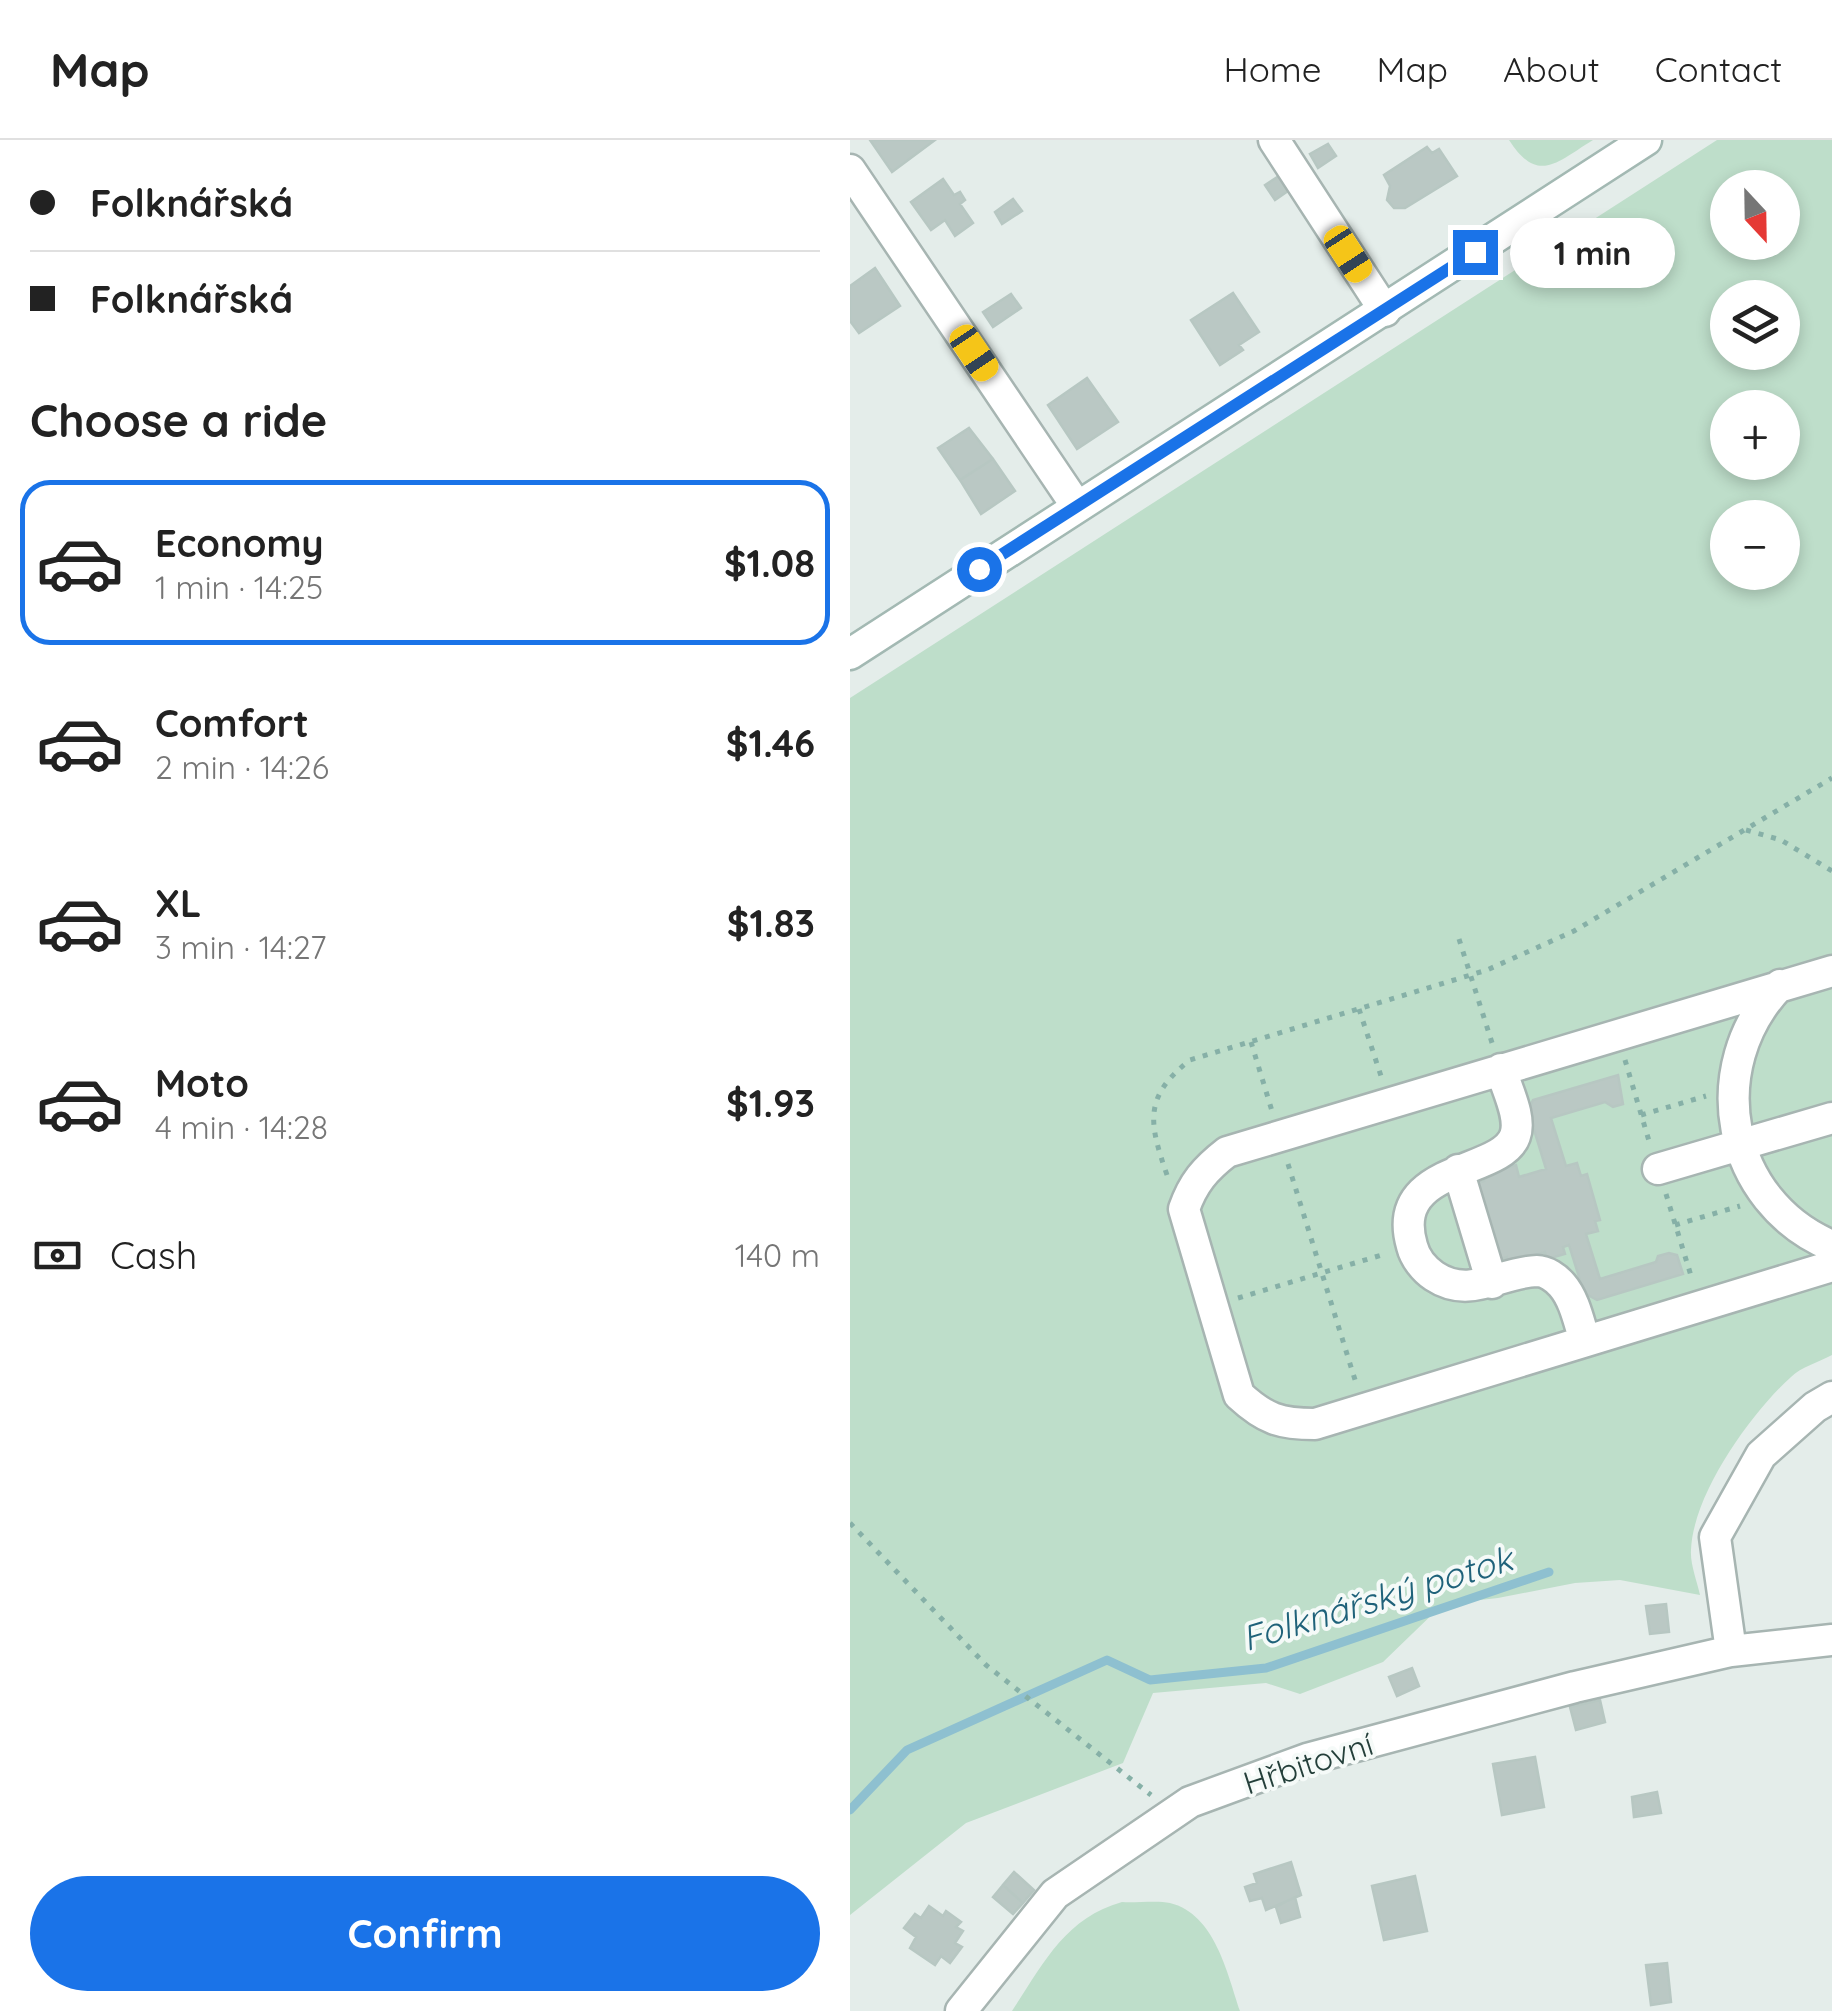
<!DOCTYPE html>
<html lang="en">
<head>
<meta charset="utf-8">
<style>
  body { margin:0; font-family:Quicksand,sans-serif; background:#f6f6f6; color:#222; height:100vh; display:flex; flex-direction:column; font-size:38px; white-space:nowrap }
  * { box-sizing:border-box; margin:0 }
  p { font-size:32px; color:#767676 }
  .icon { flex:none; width:55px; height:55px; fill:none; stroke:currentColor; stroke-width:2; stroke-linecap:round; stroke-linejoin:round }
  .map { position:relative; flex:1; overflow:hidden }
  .sheet { display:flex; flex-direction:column; background:#fff; width:850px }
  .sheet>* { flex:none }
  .hud { display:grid; align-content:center; height:220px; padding:0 30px; background:#fff }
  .needle { width:65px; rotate:158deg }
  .controls { position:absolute; left:860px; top:30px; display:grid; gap:20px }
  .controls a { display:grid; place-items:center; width:90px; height:90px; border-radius:50%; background:#fff; box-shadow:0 5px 15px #0003; font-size:50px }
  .end { position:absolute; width:45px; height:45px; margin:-22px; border:12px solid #1a73e8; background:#fff; box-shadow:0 0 0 5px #fff }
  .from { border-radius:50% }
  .bubble { position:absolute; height:70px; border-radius:35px; background:#fff; box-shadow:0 5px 15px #0003; font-size:32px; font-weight:800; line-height:70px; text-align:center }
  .car { position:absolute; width:30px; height:60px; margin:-30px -15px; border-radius:12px; box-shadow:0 0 8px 2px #0007; background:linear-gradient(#f5c518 24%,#345 0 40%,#f5c518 0 76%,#345 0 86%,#f5c518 0) }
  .hud b { display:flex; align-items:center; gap:35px; height:95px; font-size:38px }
  .hud b+b { border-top:2px solid #e0e0e0 }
  .hud i { width:25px; height:25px; background:#222 }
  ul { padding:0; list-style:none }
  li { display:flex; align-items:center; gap:30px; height:165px; margin:0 20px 15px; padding:0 10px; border:5px solid transparent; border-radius:30px }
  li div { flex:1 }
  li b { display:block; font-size:38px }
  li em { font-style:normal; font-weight:800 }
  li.current { border-color:#1a73e8 }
  li>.icon { width:90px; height:90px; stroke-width:1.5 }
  h2 { padding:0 30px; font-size:45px; line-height:120px }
  .pay { display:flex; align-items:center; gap:25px; height:110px; padding:0 30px; font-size:38px }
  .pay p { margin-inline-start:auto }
  .primary-button { display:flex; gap:20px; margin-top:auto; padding:20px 30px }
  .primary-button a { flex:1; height:115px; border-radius:60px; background:#1a73e8; color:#fff; font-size:40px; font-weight:800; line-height:115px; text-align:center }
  header { display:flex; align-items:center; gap:60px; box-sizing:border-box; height:140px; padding:0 50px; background:#fff; border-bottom:2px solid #e0e0e0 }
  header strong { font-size:48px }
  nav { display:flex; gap:55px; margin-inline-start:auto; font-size:35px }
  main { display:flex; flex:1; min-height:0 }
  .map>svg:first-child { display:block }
  .green { fill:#bedeca; fill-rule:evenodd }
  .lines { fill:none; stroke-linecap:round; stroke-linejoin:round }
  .stream { stroke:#8ec0d0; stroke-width:9 }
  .building { fill:#bac8c4; stroke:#b7c7c2; stroke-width:2.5 }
  .street-casing { stroke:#a7b5b2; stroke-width:35 }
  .secondary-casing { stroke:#a3b9b3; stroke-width:35 }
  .path { stroke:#86b0a7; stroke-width:5; stroke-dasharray:5 8; stroke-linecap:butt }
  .street { stroke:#fff; stroke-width:30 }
  .secondary { stroke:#fff; stroke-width:30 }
  .route { stroke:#1a73e8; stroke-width:12 }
  .labels { text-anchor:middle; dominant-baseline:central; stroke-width:8; stroke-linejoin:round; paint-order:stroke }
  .street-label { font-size:32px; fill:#243f3a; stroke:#f5faf8 }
  .water-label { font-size:35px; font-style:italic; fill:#1f627a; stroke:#f5faf8 }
</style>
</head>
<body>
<header>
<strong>Map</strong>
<nav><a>Home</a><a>Map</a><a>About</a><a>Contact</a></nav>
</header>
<main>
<section class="sheet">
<div class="hud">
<b><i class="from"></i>Folknářská</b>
<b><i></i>Folknářská</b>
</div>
<h2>Choose a ride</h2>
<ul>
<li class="current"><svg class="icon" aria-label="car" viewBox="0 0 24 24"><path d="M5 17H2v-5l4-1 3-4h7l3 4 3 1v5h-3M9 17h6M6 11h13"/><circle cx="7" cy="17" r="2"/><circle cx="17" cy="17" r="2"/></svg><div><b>Economy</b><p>1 min · 14:25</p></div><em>$1.08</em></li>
<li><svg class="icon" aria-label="car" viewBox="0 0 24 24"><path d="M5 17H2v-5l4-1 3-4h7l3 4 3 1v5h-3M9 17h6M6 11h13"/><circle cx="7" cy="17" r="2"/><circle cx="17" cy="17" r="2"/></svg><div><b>Comfort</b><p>2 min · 14:26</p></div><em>$1.46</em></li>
<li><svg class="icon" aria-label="car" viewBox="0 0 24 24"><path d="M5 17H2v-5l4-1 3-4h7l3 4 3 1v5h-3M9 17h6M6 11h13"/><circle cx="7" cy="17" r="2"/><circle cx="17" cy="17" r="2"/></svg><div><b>XL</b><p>3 min · 14:27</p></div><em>$1.83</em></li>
<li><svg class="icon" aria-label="car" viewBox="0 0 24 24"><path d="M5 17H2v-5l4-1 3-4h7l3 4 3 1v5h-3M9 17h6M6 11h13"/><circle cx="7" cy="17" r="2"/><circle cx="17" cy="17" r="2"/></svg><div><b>Moto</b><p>4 min · 14:28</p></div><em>$1.93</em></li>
</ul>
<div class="pay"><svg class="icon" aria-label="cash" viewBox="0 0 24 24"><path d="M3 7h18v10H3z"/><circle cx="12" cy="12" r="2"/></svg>Cash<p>140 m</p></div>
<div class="primary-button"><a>Confirm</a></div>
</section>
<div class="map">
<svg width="982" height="1871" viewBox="0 0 982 1871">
  <rect width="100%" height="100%" fill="#e4edea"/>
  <path class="green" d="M659 0H743C707 22 688 45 659 0Z
    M867 0H982V1215C969 1222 951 1227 941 1237 901 1273 843 1354 841 1410 840 1424 847 1441 850 1455L770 1440 725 1443 648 1458 593 1464 533 1522 450 1554 416 1543 303 1553 273 1623 116 1683 0 1775V558ZM878 48H932V102H878ZM878 158H932V212H878ZM878 268H932V322H878ZM878 378H932V432H878Z
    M272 1762C286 1763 308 1760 320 1763 365 1774 377 1833 390 1871H162C193 1824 215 1778 272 1762Z"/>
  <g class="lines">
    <path class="stream" d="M0 1670 57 1610 257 1520 300 1540 416 1528 699 1432"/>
  </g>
  <path class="building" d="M20 0H85L42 32Z
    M478 4 486 16 468 28 460 14Z
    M577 7 582 13 589 9 607 36 555 68H544L537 60 540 46 534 35Z
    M432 34 441 49 425 60 415 45Z
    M93 39 104 55 110 52 115 60 110 64 123 83 105 96 95 80 81 90 61 62Z
    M163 59 172 71 152 84 145 72Z
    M25 128 50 166 9 193 0 181V146Z
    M383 153 409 192 389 205 393 210 370 225 341 180Z
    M161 154 171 168 143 187 133 172Z
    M237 238 268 282 227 309 198 265Z
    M119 288 143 319 110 340 88 308Z
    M143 319 165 351 131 374 110 340Z
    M768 935 773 964 763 967 755 962 701 978 716 1026 727 1023 731 1036 737 1034 750 1080 745 1081 748 1091 736 1094 750 1139 806 1122 808 1116 819 1113 827 1115 833 1134 747 1160 734 1153 719 1105 713 1107 715 1114 697 1119 695 1112 659 1124 657 1117 645 1121 621 1045 634 1041 632 1035 666 1025 669 1037 696 1029 678 970 683 960Z
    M816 1464 819 1492 800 1494 796 1466Z
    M562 1528 569 1546 547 1556 539 1537Z
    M750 1560 755 1582 726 1590 720 1567Z
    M685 1617 694 1667 652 1675 643 1624Z
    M807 1652 811 1673 784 1677 782 1657Z
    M441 1722 451 1755 416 1770 412 1758 400 1761 395 1747 407 1743 404 1734Z
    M164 1732 184 1750 173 1763 153 1745Z
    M565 1736 577 1791 534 1800 522 1746Z
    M153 1745 173 1763 163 1774 143 1757Z
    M445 1757 450 1777 431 1783 426 1767Z
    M79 1766 93 1776 96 1771 111 1782 106 1787 113 1791 105 1803 112 1807 100 1823 91 1816 85 1825 60 1808 66 1797 54 1788 65 1774 71 1778Z
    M817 1823 821 1862 801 1865 796 1825Z"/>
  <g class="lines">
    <g class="street-casing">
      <path id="street" d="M424 0 535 171
        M0 30 226 365
        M982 831 377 1012C355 1029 343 1043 334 1069L389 1255C415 1279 430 1284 465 1284L982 1126
        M930 845C851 927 876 1062 982 1106
        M651 929C656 948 672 977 665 996 651 1036 538 1024 562 1106 565 1118 574 1129 584 1136 620 1160 650 1132 687 1131 696 1131 706 1138 712 1145 725 1160 729 1183 735 1201
        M808 1029 982 978
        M608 1030 642 1143
        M881 1511 865 1397 911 1315 965 1267 982 1257
        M111 1871 205 1754 340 1662 457 1619 725 1547 881 1511 982 1500"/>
    </g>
    <g class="secondary-casing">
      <path id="secondary" d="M0 514 796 0"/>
    </g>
    <path class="path" d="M896 690 931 700 982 731
      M609 799 643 906
      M509 869 531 936
      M401 902 422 971
      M775 920 799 1001
      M791 975 856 956
      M438 1024 506 1243
      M317 1035C299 983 293 957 340 920L637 830 724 791 982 638
      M816 1054 842 1139
      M825 1085 890 1066
      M388 1158 535 1114
      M0 1383 136 1525 301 1655"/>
    <use href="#street" class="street"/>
    <use href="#secondary" class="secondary"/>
  </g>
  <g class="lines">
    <path class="route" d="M129 429 625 112"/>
  </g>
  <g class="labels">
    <g class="street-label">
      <text transform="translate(458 1623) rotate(-18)">Hřbitovní</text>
    </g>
    <g class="water-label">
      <text transform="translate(527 1458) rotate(-17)">Folknářský potok</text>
    </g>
  </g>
</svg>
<div class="controls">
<a><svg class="needle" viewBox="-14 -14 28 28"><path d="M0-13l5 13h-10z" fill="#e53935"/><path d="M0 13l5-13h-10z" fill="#767676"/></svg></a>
<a><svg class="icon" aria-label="layers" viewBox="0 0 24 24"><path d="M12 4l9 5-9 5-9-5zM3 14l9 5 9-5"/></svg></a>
<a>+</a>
<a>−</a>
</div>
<i class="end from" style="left:129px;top:429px"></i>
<i class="end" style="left:625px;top:112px"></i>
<div class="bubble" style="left:660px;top:78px;width:165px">1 min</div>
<i class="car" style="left:498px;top:114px;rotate:147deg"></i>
<i class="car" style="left:124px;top:213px;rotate:146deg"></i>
</div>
</main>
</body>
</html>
